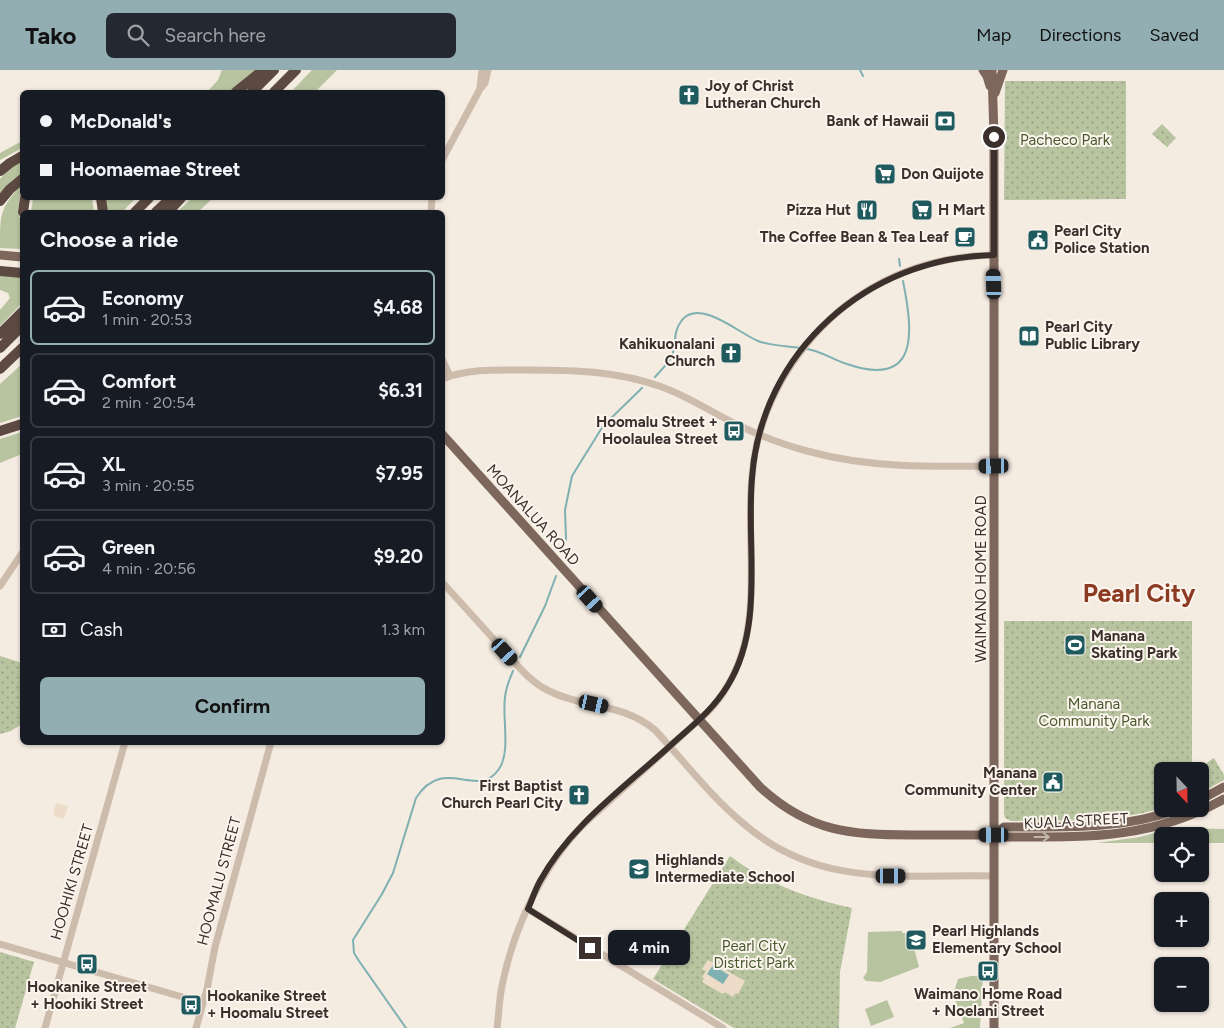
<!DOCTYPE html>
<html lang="en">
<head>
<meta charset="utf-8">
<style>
  body { margin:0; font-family:Figtree,sans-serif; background:#242831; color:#f1f3f6; height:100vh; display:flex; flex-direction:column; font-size:19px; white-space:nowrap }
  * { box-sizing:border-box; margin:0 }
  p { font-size:16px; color:#9ea1a6 }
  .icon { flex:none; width:28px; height:28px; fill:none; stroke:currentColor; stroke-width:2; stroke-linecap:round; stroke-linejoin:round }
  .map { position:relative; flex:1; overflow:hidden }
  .panel { position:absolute; left:20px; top:140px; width:425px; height:535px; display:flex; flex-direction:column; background:#171b24; border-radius:8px; box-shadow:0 1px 4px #0004 }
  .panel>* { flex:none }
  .guide { position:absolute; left:20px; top:20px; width:425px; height:110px; border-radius:8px; box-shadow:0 1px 4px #0004; display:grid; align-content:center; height:110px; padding:0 20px; background:#171b24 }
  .needle { width:32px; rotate:158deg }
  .controls { position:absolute; left:1154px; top:692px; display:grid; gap:10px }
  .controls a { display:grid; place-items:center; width:55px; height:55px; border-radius:8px; background:#171b24; box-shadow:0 1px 4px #0004; font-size:25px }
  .end { position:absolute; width:22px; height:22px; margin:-11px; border:6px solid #3b302b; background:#fff; box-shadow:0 0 0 2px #fff }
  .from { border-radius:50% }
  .bubble { position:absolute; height:35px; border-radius:8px; background:#171b24; box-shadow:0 1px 4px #0004; font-size:16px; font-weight:700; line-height:35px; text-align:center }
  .car { position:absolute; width:15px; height:30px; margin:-15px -8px; border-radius:6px; box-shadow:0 0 4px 1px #0007; background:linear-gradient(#222 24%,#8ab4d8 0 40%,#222 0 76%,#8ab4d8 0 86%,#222 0) }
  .guide b { display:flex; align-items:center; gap:18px; height:48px; font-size:19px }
  .guide b+b { border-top:1px solid #363941 }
  .guide i { width:12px; height:12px; background:#f1f3f6 }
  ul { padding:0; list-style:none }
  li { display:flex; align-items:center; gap:15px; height:75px; margin:0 10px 8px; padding:0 10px; border:2px solid #363941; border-radius:8px }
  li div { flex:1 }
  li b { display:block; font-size:19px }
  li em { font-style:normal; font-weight:700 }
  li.active { border-color:#92aeb2 }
  li>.icon { width:45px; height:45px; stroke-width:1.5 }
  h2 { padding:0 20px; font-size:22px; line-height:60px }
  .pay { display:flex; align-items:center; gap:12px; height:55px; padding:0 20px; font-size:19px }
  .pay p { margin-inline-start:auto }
  .action { display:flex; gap:10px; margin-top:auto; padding:10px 20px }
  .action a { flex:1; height:58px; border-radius:8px; background:#92aeb2; color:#111; font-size:20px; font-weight:700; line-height:58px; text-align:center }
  header { display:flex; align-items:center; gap:30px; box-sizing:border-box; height:70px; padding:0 25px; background:#92aeb2; color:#111 }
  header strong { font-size:24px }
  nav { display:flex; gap:28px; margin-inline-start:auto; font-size:18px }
  .search { width:350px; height:45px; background:#242831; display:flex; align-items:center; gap:12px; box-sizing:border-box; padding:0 18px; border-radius:8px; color:#9ea1a6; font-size:19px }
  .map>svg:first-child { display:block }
  .grass { fill:#b8c4a0 }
  .park { fill:url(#park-dots) }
  .plaza { fill:#ecdcc8 }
  .water { fill:url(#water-ripples) }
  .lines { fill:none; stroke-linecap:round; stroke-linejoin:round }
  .stream { stroke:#7fb0b2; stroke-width:2 }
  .minor { stroke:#cdbbac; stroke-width:7 }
  .major { stroke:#7d675c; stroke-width:9 }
  .highway { stroke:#5c4a42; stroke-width:10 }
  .oneway { stroke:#c2b5ac }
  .route { stroke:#3b302b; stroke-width:6 }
  .labels { text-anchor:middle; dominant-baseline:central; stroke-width:4; stroke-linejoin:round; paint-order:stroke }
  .poi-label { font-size:15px; font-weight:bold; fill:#3b302b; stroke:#fbf5ee; text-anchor:start }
  .park-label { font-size:15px; fill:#4a5a2e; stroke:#fbf5ee }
  .street-label { font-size:15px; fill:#3b302b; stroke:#fbf5ee }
  .town-label { font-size:25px; font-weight:bold; fill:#8c3b22; stroke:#fbf5ee }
</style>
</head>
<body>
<header>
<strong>Tako</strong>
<div class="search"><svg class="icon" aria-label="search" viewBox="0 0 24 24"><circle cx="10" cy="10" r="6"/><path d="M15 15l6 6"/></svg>Search here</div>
<nav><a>Map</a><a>Directions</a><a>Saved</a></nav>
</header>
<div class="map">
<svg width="1224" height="958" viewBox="0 0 1224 958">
  <defs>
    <pattern id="park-dots" width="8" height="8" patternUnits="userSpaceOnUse" patternTransform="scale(1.25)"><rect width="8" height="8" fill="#b8c4a0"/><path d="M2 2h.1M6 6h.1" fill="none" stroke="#97a083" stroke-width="1.8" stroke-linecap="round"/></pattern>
    <pattern id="water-ripples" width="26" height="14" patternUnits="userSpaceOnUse" patternTransform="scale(1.25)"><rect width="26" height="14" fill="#7fb0b2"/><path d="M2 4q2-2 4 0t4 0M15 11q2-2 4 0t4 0" fill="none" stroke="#699091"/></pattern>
  </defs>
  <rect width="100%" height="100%" fill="#f4ebe1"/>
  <path class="grass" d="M222 0H255L229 22H207L218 10Z
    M312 0H337L315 22H291Z
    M22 71V78L0 90V83Z
    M22 91V104L13 110 0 124V109L9 99Z
    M22 113 18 140 22 158V179L0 178C0 142 0 140 22 113Z
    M33 128H92L94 142H31Z
    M106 128H136L122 142H107Z
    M192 128H213L198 142H177Z
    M0 204 22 207V233L0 256V240L10 228 8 223 0 220Z
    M22 294V346L0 353V314Z
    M22 362V384L0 393V369Z
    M1173 758 1224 759V773H1200V766H1162V773H1096L1140 767Z
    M902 861V863H905V866L913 874 919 897 880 912 866 911 863 908 867 902 868 862Z
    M971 906H983L980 958H950L964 953 953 925 958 909Z
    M887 930 894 947 871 956 865 939Z"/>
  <path class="park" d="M1005 11H1126V129L1004 130Z
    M1162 54 1176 68 1167 77 1152 64Z
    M1004 551H1192V701H1162V738C1113 753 1062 750 1011 751L1005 748 1004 744Z
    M0 586 22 593V654L11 661 0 664Z
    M1214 688 1224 705V710L1200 723C1200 707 1199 696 1214 688Z
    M730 786C767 814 807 828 852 838L840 902 839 958H734L653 909Z
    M0 882 34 892 15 958H0Z"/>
  <path class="plaza" d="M56 733 68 736 64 749 53 745Z
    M708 890 745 911 738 924 736 923 733 927 725 922 723 924 702 912 704 908 702 907 706 901 702 899Z"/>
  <path class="water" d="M713 895 729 905 723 914 707 904Z"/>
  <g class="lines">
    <path class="stream" d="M860 0 863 6
      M899 189 900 196
      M807 279C821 281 834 290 847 294 920 319 913 261 903 211
      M655 307C661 300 668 294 672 286 677 272 672 263 682 250 700 228 740 264 758 271 771 276 786 276 800 278
      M561 482 566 469 565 440 572 406 603 356 642 318
      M520 587 545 536 556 506
      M406 958 359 891 354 883 353 870 382 824 393 803 416 728C444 684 477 731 499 699 511 681 502 648 505 627 506 618 509 610 513 601"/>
    <path class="minor" d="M480 18 482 0
      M442 90 480 19 485 13 488 0
      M431 142 432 128
      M442 289 450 306
      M442 309C470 298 499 300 528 300 575 300 618 301 662 317 690 327 714 344 740 356 761 366 784 375 807 381 868 398 931 397 994 396
      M442 512C461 533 480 554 499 575 514 591 528 611 549 621 585 639 621 632 655 660 684 691 711 727 744 754 819 819 902 804 994 806
      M0 516 22 483
      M528 839 723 958
      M0 874 203 933
      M45 958 125 672
      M196 958 207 919 215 877 271 672
      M497 958C499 944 499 930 502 916 513 859 543 795 584 754L709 641C771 573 744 489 752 406 757 341 791 282 840 240 884 204 937 186 994 185"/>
    <path class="major" d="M983 0 987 6 990 16
      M992 0 994 67V958
      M995 23 1003 0
      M0 185 22 187
      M442 364 760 717C809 762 850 765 913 765 940 765 967 765 994 765L1004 767C1085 767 1150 770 1224 729
      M1200 730 1224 717
      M994 765 1004 757C1065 757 1121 760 1179 739"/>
    <path class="highway" d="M236 22 263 0
      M252 22 274 0
      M274 22 296 0
      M0 101 10 93 22 86
      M101 128 103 142
      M0 131 10 119 22 109
      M23 142 25 128
      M135 142 149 128
      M156 142 171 128
      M168 142 181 128
      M0 201 22 203
      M0 264 22 242
      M0 278 22 256
      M0 299 22 278
      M0 361 22 354"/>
  </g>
  <defs><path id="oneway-shaft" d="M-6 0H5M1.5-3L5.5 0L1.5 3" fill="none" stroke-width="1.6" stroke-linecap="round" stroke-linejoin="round" transform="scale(1.25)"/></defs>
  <use class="oneway" href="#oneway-shaft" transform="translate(1042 767)"/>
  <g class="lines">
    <path class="route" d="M590 878 528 839C532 830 535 820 540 811 570 756 625 717 671 675 691 657 714 639 728 615 765 555 746 475 752 408 761 281 868 187 994 185V67"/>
  </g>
  <defs>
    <g id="church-square" transform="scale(1.125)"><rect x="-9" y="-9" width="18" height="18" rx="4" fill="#1f5a5e" stroke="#fbf5ee"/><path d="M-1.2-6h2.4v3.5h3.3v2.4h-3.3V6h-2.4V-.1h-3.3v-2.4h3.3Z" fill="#fff"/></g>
    <g id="bank-square" transform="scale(1.125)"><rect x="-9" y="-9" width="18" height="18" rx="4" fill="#1f5a5e" stroke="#fbf5ee"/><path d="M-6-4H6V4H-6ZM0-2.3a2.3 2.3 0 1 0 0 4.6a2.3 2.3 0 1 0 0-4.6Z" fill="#fff"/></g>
    <g id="supermarket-square" transform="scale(1.125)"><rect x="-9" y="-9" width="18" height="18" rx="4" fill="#1f5a5e" stroke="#fbf5ee"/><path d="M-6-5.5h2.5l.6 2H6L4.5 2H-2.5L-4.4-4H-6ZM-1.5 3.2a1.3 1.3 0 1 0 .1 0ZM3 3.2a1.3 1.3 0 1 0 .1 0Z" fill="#fff"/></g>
    <g id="restaurant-square" transform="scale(1.125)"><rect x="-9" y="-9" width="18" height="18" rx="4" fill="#1f5a5e" stroke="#fbf5ee"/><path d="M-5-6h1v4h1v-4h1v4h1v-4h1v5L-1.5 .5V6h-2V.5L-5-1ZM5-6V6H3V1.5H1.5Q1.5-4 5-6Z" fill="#fff"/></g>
    <g id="cafe-square" transform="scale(1.125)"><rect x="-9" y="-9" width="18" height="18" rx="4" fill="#1f5a5e" stroke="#fbf5ee"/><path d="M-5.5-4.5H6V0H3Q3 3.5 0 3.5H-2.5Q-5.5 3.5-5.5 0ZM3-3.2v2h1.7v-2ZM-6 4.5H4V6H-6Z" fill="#fff"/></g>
    <g id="civic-square" transform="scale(1.125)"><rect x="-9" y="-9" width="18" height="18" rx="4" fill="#1f5a5e" stroke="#fbf5ee"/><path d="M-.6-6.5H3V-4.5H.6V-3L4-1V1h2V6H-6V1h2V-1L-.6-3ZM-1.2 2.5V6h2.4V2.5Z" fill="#fff"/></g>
    <g id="library-square" transform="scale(1.125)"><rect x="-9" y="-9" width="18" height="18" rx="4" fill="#1f5a5e" stroke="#fbf5ee"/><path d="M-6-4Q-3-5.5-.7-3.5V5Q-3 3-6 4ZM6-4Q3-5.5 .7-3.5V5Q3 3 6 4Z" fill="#fff"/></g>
    <g id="bus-square" transform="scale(1.125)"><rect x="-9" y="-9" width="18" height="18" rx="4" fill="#1f5a5e" stroke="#fbf5ee"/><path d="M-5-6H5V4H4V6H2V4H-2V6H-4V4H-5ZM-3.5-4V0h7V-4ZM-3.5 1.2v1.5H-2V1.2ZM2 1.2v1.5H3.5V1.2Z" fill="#fff"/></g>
    <g id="stadium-square" transform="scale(1.125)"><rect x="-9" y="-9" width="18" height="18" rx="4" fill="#1f5a5e" stroke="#fbf5ee"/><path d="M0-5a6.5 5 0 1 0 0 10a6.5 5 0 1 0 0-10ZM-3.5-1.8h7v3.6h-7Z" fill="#fff"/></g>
    <g id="school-square" transform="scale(1.125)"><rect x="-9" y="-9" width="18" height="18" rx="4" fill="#1f5a5e" stroke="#fbf5ee"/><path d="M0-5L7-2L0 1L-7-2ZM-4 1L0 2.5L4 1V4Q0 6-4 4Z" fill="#fff"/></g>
  </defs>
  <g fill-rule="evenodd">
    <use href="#church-square" x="689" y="25"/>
    <use href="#bank-square" x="945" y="51"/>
    <use href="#supermarket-square" x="885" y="104"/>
    <use href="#restaurant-square" x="867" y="140"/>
    <use href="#supermarket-square" x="922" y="140"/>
    <use href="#cafe-square" x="965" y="167"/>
    <use href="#civic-square" x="1038" y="170"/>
    <use href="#library-square" x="1029" y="266"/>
    <use href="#church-square" x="731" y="283"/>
    <use href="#bus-square" x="734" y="361"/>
    <use href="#stadium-square" x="1075" y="575"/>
    <use href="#civic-square" x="1053" y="712"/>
    <use href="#church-square" x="579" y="725"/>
    <use href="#school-square" x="639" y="799"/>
    <use href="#school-square" x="916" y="870"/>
    <use href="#bus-square" x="87" y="894"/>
    <use href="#bus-square" x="988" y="901"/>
    <use href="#bus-square" x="191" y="935"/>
  </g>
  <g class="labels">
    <g class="poi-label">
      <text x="705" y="16">Joy of Christ<tspan x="705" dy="17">Lutheran Church</tspan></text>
      <text x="929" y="51" text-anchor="end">Bank of Hawaii</text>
      <text x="901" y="104">Don Quijote</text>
      <text x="851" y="140" text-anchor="end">Pizza Hut</text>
      <text x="938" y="140">H Mart</text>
      <text x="1054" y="161">Pearl City<tspan x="1054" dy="17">Police Station</tspan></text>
      <text x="949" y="167" text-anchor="end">The Coffee Bean &amp; Tea Leaf</text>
      <text x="1045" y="257">Pearl City<tspan x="1045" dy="17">Public Library</tspan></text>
      <text x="715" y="274" text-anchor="end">Kahikuonalani<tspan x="715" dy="17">Church</tspan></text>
      <text x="718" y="352" text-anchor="end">Hoomalu Street +<tspan x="718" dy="17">Hoolaulea Street</tspan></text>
      <text x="1091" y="566">Manana<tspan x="1091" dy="17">Skating Park</tspan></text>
      <text x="1037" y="703" text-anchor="end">Manana<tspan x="1037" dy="17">Community Center</tspan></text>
      <text x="563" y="716" text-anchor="end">First Baptist<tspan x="563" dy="17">Church Pearl City</tspan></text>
      <text x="655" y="790">Highlands<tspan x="655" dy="17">Intermediate School</tspan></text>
      <text x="932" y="861">Pearl Highlands<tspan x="932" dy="17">Elementary School</tspan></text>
      <text x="87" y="917" text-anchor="middle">Hookanike Street<tspan x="87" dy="17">+ Hoohiki Street</tspan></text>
      <text x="988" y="924" text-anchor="middle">Waimano Home Road<tspan x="988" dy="17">+ Noelani Street</tspan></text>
      <text x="207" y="926">Hookanike Street<tspan x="207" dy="17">+ Hoomalu Street</tspan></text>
    </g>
    <g class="park-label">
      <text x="1065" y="70">Pacheco Park</text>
      <text x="1094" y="634">Manana<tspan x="1094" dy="17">Community Park</tspan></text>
      <text x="754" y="876">Pearl City<tspan x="754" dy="17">District Park</tspan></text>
    </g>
    <g class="street-label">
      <text transform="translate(533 445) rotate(48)">MOANALUA ROAD</text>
      <text transform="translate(981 509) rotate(-90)">WAIMANO HOME ROAD</text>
      <text transform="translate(1076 751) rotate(-3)">KUALA STREET</text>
      <text transform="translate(219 811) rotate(-75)">HOOMALU STREET</text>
      <text transform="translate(72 812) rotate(-74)">HOOHIKI STREET</text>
    </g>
    <g class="town-label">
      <text x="1139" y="523">Pearl City</text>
    </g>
  </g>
</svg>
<div class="controls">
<a><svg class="needle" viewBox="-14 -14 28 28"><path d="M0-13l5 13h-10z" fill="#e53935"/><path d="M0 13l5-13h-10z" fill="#9ea1a6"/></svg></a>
<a><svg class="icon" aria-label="locate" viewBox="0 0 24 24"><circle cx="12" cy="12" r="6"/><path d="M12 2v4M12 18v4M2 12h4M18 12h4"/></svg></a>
<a>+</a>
<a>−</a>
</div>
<i class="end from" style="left:994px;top:67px"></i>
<i class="end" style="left:590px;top:878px"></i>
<div class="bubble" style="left:608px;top:860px;width:82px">4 min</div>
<i class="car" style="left:994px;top:214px;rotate:358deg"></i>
<i class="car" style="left:994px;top:396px;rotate:269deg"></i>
<i class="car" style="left:590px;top:529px;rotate:138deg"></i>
<i class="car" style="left:505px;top:582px;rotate:138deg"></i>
<i class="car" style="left:594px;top:634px;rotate:103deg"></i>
<i class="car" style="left:994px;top:765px;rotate:270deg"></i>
<i class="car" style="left:891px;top:806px;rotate:90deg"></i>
<div class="guide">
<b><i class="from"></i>McDonald's</b>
<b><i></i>Hoomaemae Street</b>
</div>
<section class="panel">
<h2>Choose a ride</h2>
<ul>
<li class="active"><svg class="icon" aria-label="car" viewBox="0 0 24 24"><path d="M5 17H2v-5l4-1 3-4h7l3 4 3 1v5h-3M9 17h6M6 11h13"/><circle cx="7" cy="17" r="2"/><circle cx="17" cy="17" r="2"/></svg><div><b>Economy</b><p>1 min · 20:53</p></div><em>$4.68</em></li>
<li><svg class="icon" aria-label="car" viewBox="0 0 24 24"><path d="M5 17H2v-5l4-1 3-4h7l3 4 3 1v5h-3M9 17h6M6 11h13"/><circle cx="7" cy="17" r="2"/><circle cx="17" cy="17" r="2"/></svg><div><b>Comfort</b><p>2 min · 20:54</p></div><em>$6.31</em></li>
<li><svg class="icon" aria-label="car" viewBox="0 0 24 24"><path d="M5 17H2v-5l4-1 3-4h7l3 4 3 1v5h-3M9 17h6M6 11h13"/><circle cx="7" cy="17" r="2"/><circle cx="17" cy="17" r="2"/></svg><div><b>XL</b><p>3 min · 20:55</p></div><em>$7.95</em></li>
<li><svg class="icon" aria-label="car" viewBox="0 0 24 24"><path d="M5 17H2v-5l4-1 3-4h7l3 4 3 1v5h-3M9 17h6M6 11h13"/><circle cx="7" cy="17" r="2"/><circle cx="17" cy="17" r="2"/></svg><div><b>Green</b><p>4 min · 20:56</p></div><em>$9.20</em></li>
</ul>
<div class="pay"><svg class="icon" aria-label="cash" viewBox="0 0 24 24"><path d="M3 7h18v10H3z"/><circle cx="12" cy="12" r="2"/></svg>Cash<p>1.3 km</p></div>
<div class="action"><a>Confirm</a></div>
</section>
</div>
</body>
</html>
